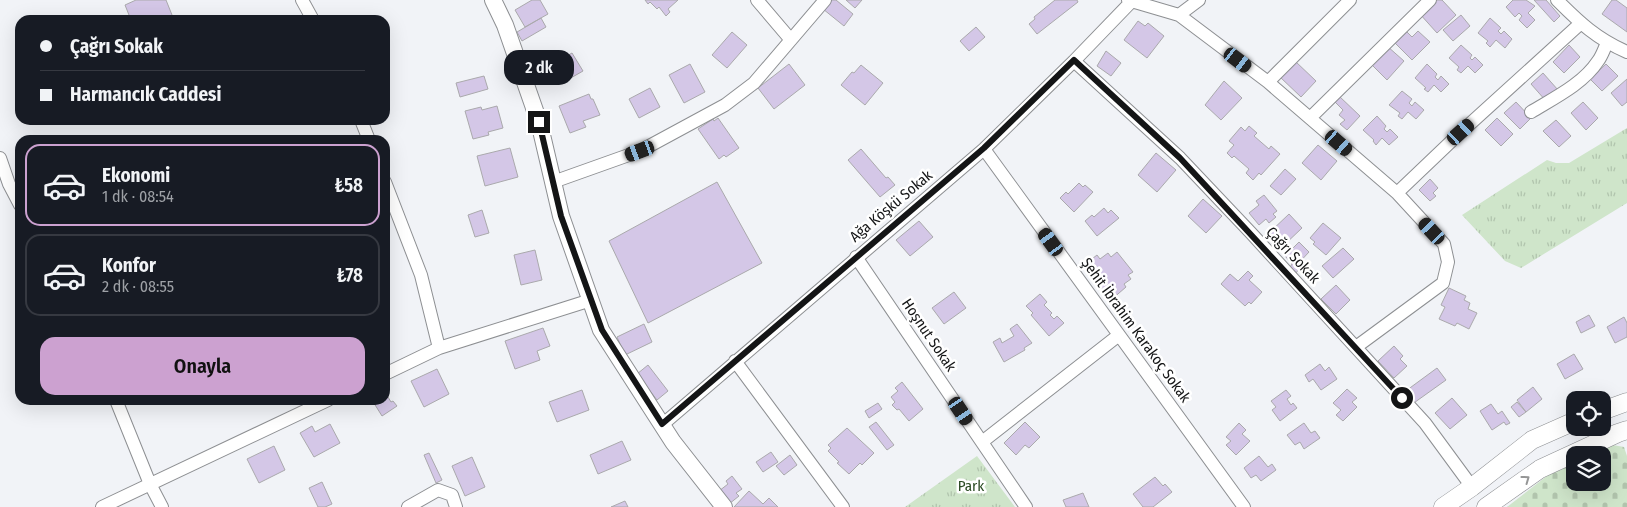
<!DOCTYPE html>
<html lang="tr">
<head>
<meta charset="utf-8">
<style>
  body { margin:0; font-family:"Fira Sans Condensed",sans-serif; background:#20242c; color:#f1f3f6; height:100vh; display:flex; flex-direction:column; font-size:19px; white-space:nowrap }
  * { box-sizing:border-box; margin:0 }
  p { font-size:16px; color:#9ea1a6 }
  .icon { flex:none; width:28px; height:28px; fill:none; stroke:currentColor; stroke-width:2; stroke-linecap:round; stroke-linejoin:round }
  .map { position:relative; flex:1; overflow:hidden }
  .side { position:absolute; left:15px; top:135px; width:375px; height:270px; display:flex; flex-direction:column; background:#171b24; border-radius:15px; box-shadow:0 5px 20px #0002 }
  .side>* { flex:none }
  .top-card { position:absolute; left:15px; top:15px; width:375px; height:110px; border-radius:15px; box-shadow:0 5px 20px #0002; display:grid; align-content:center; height:110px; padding:0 25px; background:#171b24 }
  .tools { position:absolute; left:1566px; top:391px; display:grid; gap:10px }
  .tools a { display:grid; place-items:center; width:45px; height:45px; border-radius:10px; background:#171b24; box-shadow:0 5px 20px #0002; font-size:25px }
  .end { position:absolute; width:22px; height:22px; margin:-11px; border:6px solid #141516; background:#fff; box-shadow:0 0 0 2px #fff }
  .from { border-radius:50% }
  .bubble { position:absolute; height:35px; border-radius:15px; background:#171b24; box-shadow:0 5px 20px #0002; font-size:16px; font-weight:600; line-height:35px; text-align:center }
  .car { position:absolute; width:15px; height:30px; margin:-15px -8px; border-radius:6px; box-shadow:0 0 4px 1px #0007; background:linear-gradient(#222 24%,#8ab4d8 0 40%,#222 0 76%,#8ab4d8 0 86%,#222 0) }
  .top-card b { display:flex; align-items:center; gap:18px; height:48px; font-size:19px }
  .top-card b+b { border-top:1px solid #363941 }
  .top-card i { width:12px; height:12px; background:#f1f3f6 }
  ul { padding:9px 0 0; list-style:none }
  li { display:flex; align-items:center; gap:15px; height:82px; margin:0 10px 8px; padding:0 15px; border:2px solid #363941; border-radius:15px }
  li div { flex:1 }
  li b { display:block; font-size:19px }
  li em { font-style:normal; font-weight:600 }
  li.current { border-color:#cca1d0 }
  li>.icon { width:45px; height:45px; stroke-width:1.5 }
  .action { display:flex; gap:10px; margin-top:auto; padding:10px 25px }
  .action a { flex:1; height:58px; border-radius:15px; background:#cca1d0; color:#111; font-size:20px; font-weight:600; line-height:58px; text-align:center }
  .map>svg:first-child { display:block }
  .cemetery { fill:url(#cemetery-stones) }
  .park { fill:url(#park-tufts) }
  .building { fill:#d4c7e7; stroke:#aaa9ac }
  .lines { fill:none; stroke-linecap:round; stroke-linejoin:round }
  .minor-casing { stroke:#8d8f92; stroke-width:14 }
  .tertiary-casing { stroke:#8d8f92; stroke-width:18 }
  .secondary-casing { stroke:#8d8f92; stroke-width:19 }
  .minor { stroke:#fff; stroke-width:12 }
  .tertiary { stroke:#fff; stroke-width:16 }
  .secondary { stroke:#fff; stroke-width:18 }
  .oneway { stroke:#959696 }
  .route { stroke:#141516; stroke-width:6 }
  .labels { text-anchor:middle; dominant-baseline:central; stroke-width:5; stroke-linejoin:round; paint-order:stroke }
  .street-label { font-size:15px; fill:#141516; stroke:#fff }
  .park-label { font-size:15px; fill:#2a4a22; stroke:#fff }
</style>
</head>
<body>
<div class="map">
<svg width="1627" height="507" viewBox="0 0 1627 507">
  <defs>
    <pattern id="cemetery-stones" width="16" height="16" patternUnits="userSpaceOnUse" patternTransform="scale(1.25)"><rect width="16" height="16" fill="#cfe5ca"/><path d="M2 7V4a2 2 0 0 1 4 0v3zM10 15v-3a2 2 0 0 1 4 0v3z" fill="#b1c4ad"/></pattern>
    <pattern id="park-tufts" width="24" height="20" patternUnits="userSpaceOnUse" patternTransform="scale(1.25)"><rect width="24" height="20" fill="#cfe5ca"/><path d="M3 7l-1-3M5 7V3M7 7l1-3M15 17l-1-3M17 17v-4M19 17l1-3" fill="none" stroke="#b1c4ad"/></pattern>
  </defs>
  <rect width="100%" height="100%" fill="#f1f3f7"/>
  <path class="cemetery" d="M1607 444 1624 447 1627 456V507H1507L1552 472 1575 460V482H1602V455H1585Z"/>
  <path class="park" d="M1627 128V203L1521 268 1505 261 1462 215 1547 160 1556 163H1569Z
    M977 456 1015 507H905Z"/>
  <path class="building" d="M136 0H166L174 20H131L125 5Z
    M532 0H540L548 14 525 27 515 10Z
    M645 0H678L668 9 670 12 666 16 659 7 657 9 650 2 648 4Z
    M830 0H836L853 14 844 26 823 9Z
    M846 0H862L855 8Z
    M1055 0H1077L1078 2 1037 34 1029 24 1035 19 1034 17Z
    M1432 0H1442L1456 15 1437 33 1419 13Z
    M1513 0H1526L1535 6 1528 13 1535 20 1527 28 1519 20 1522 16 1519 13 1515 17 1506 7Z
    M1534 0H1546L1560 16 1554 22Z
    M1612 0H1616L1627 8V32L1602 14Z
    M1461 15 1470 26 1453 41 1443 30Z
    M541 18 546 27 522 41 517 32Z
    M1490 18 1501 28 1498 31 1501 34 1504 31 1512 39 1505 48 1496 40 1490 47 1486 43 1488 41 1478 33Z
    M1138 21 1145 26 1148 23 1164 36 1147 58 1124 40Z
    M976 27 985 37 969 51 960 41Z
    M1404 29 1412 37 1418 31 1430 42 1412 60 1393 41Z
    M732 32 747 45 727 68 712 55Z
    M1461 45 1472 55 1470 58 1472 60 1475 57 1483 65 1475 73 1468 66 1461 73 1457 70 1459 67 1449 58Z
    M1569 45 1580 57 1564 73 1553 62Z
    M1387 46 1404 61 1387 80 1371 64Z
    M1106 51 1121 63 1111 76 1097 66Z
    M572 53 583 71 562 83 551 65Z
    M1295 61 1316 81 1301 97 1280 77Z
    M690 64 705 92 684 103 669 75Z
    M789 64 805 85 774 109 758 88Z
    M1427 64 1437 74 1435 77 1438 80 1441 76 1449 84 1441 92 1434 85 1428 92 1424 89 1426 88 1415 78Z
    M1606 64 1618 76 1602 91 1590 79Z
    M861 65 883 83 865 105 841 85 852 72 854 73Z
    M542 67 545 74 534 79 531 73Z
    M1543 73 1558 90 1546 101 1531 84Z
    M484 76 488 89 460 97 456 83Z
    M1627 79V102L1622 106 1611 93Z
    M1224 81 1242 98 1221 120 1205 105Z
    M650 88 660 107 639 118 629 99Z
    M1402 91 1412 99 1409 103 1412 106 1415 102 1424 110 1416 119 1408 112 1402 119 1398 116 1400 113 1389 105Z
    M589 94 591 99H593L600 115 583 121 586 127 570 133 559 106Z
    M1339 96 1360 116 1347 130 1340 124 1345 120 1339 115 1343 110 1334 101Z
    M1516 102 1531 118 1520 129 1504 113Z
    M1583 102 1598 118 1586 130 1571 113Z
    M497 106 503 128 488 132 489 135 473 139 465 111 481 107 482 110Z
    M1377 116 1386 126 1384 129 1387 132 1390 129 1398 137 1389 145 1382 138 1376 145 1373 141 1374 140 1363 130Z
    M718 118 739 148 726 157 724 155 719 159 698 129 713 119 714 121Z
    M1497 118 1513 134 1501 146 1485 130Z
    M1556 120 1571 136 1559 147 1543 131Z
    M1249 126 1257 133 1254 136 1269 149 1271 146 1280 154 1261 175 1259 173 1253 180 1246 173 1249 169 1234 156 1232 158 1227 153 1234 145 1229 141 1241 127 1245 131Z
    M1318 145 1337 161 1321 180 1302 163Z
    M510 148 518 177 485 186 477 156Z
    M861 149 886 178 888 177 895 185 880 197 848 160Z
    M1156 153 1176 170 1157 192 1138 175Z
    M1285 169 1296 179 1281 195 1270 186Z
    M1430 179 1438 188 1433 193 1436 196 1430 201 1419 190Z
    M717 182 762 263 648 323 609 241Z
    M1079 183 1083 187 1085 185 1093 192 1074 212 1060 198 1066 192 1068 194Z
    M1264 195 1277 211 1273 214 1276 217 1269 223 1266 219 1259 225 1249 213 1259 205 1256 201Z
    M1203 199 1222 216 1206 233 1188 216Z
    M1104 208 1108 213 1111 210 1119 218 1097 236 1085 221 1092 215 1094 217Z
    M482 210 489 233 475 237 468 215Z
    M1289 214 1302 228 1282 247 1269 233Z
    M919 221 933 237 910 256 896 240Z
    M1323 223 1341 238 1326 255 1313 244 1315 242 1310 238Z
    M1299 242 1309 252 1296 266 1299 269 1296 273 1290 267 1292 264 1285 256Z
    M1343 248 1354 259 1333 278 1322 266Z
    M535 250 542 280 521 285 514 255Z
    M1117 252 1133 272 1128 275 1131 279 1124 284 1126 287 1111 300 1099 285 1102 283 1091 269 1093 267 1088 262 1097 255 1100 259 1108 253 1111 257Z
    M1248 271 1253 276 1249 280 1262 292 1251 304 1249 302 1245 306 1221 284 1230 274 1238 281Z
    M1336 285 1350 300 1336 314 1321 299Z
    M1449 288 1466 296 1464 300 1470 303 1468 309 1477 313 1469 329 1457 323 1455 326 1439 319 1445 307 1441 305Z
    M954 292 966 308 944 324 932 308Z
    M1040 294 1047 302 1044 305 1052 313 1050 315 1054 319 1057 316 1064 323 1049 336 1031 315 1033 313 1026 306Z
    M1589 315 1595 326 1581 333 1576 322Z
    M1624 317 1627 323V337L1615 343 1607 327Z
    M644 324 652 342 625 355 617 337Z
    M1017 324 1032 343 1024 348 1025 350 1004 362 993 342 1000 338 1002 343 1014 336 1010 329Z
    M543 328 550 346 537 351 540 360 515 369 505 341Z
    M1394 346 1403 356 1400 359 1407 366 1394 378 1378 361Z
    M1574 354 1583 369 1565 379 1557 364Z
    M1320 364 1325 371 1329 367 1337 379 1321 390 1313 379 1309 382 1305 375Z
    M648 365 668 391 657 400 637 374Z
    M1437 368 1446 380 1411 405 1403 393Z
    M437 369 449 394 424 407 411 381Z
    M902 382 923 409 909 421 899 409 897 410 892 405 895 402 891 397 898 391 895 388Z
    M1533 387 1542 399 1526 412 1517 400Z
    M1347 389 1357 398 1352 402 1357 407 1343 421 1336 415 1341 410 1333 403Z
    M582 390 589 410 557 422 549 402Z
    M1286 390 1291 396 1287 399 1291 405 1293 403 1297 408 1280 421 1272 410 1276 407 1271 401Z
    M385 392 391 402 393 401 397 406 382 416 372 400H385Z
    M1452 398 1467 415 1450 429 1435 413Z
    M1517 402 1526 412 1519 417 1511 407Z
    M878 403 882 409 869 418 865 411Z
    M1491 404 1498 414 1502 411 1510 423 1506 425 1504 422 1492 430 1480 411Z
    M876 422 894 445 887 450 869 427Z
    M1025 422 1040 437 1029 448 1025 445 1016 455 1004 443Z
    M1239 423 1246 430 1242 434 1250 441 1236 455 1226 445 1231 441 1226 437Z
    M1304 423 1311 433 1315 431 1320 438 1304 449 1300 442 1295 445 1287 435Z
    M330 424 340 443 314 457 300 433 312 426 315 432Z
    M847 428 874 453 862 465 860 463 849 474 837 463 839 462 828 451 831 448 828 445Z
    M622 441 631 460 598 474 590 455Z
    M274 446 285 470 259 483 247 459Z
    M771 452 778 462 763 472 756 462Z
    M429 453 442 480 436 483 424 455Z
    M790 455 797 465 784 475 776 466Z
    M1259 456 1268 467 1272 464 1276 470 1261 481 1256 475 1251 478 1244 468Z
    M472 457 485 487 465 496 452 466Z
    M732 476 742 489 736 493 739 496 729 504 719 491 728 484 726 481Z
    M1155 477 1163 486 1165 484 1172 492 1153 507H1143L1133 494Z
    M322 482 332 504 325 507H318L309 488Z
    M749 491 763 504 769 498 778 507H734Z
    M1083 493 1089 507H1066L1063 500Z
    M625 501 628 507H611Z"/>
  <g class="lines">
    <g class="minor-casing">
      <path id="minor" d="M302 0 313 20
        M757 0 791 40
        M1128 0 1179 15 1199 0
        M1557 0C1580 23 1597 39 1627 52
        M1179 15 1268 82 1397 193 1444 244 1448 262 1443 283 1356 347
        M1074 61 1180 158 1251 233 1425 423 1472 487
        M1268 82 1350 0
        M1531 112C1554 98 1583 84 1598 61 1602 56 1604 49 1607 43
        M1310 118 1430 0
        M361 120 369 140
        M984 149 1244 507
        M0 158 9 184 20 205
        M385 182 421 275 439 348
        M553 182 640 151 725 105 754 83 825 0
        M1397 193 1461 132 1581 23
        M856 257 1026 507
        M735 361 843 507
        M385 374 439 348 591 300
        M116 400 150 484 162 507
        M662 425 984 149 1074 61 1131 2
        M982 442 1119 335
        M102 507 328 400
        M408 507 438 490 452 495 456 507"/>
    </g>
    <g class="tertiary-casing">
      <path id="tertiary" d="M493 0 505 25 539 122 561 216 601 330 673 442 724 507"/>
    </g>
    <g class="secondary-casing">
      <path id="secondary" d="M1602 411 1627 402
        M1443 507 1472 487 1532 440 1575 421
        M1486 507 1540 469 1618 433 1627 430"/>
    </g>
    <use href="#minor" class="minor"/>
    <use href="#tertiary" class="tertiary"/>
    <use href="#secondary" class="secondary"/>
  </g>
  <defs><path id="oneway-chevron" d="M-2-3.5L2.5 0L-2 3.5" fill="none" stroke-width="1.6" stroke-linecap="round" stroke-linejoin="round" transform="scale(1.25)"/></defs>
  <use class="oneway" href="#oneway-chevron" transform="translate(1526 479) rotate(-36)"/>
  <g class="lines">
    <path class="route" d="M539 122 561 216 602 330 662 424 984 148 1074 60 1180 158 1402 398"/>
  </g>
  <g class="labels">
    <g class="street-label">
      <text transform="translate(891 206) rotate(-40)">Ağa Köşkü Sokak</text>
      <text transform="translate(1293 255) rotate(47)">Çağrı Sokak</text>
      <text transform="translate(1136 330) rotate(54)">Şehit İbrahim Karakoç Sokak</text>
      <text transform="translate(929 335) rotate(56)">Hoşnut Sokak</text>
    </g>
    <g class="park-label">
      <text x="971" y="486">Park</text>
    </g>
  </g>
</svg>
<div class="tools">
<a><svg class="icon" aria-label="locate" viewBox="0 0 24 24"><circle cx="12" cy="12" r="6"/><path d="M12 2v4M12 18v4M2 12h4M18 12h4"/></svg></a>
<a><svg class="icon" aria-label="layers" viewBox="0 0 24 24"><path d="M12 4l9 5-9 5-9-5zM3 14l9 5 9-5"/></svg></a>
</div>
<i class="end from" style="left:1402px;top:398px"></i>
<i class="end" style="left:539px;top:122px"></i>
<div class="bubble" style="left:504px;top:50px;width:70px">2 dk</div>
<i class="car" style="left:1238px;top:60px;rotate:127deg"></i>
<i class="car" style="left:1461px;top:132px;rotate:48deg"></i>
<i class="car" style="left:1339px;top:143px;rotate:131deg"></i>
<i class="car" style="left:640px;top:151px;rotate:250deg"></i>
<i class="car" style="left:1432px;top:231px;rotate:317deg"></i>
<i class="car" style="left:1051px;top:242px;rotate:324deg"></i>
<i class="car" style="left:961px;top:411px;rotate:146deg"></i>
<div class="top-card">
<b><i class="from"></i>Çağrı Sokak</b>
<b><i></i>Harmancık Caddesi</b>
</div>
<section class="side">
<ul>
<li class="current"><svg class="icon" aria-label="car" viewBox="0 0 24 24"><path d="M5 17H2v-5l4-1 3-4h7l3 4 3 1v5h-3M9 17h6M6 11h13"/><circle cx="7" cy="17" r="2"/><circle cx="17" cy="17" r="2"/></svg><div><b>Ekonomi</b><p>1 dk · 08:54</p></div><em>₺58</em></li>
<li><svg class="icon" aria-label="car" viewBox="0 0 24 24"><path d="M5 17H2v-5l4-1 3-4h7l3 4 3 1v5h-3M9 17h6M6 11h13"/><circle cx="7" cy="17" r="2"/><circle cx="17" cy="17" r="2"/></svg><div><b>Konfor</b><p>2 dk · 08:55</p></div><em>₺78</em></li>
</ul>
<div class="action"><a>Onayla</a></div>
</section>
</div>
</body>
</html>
